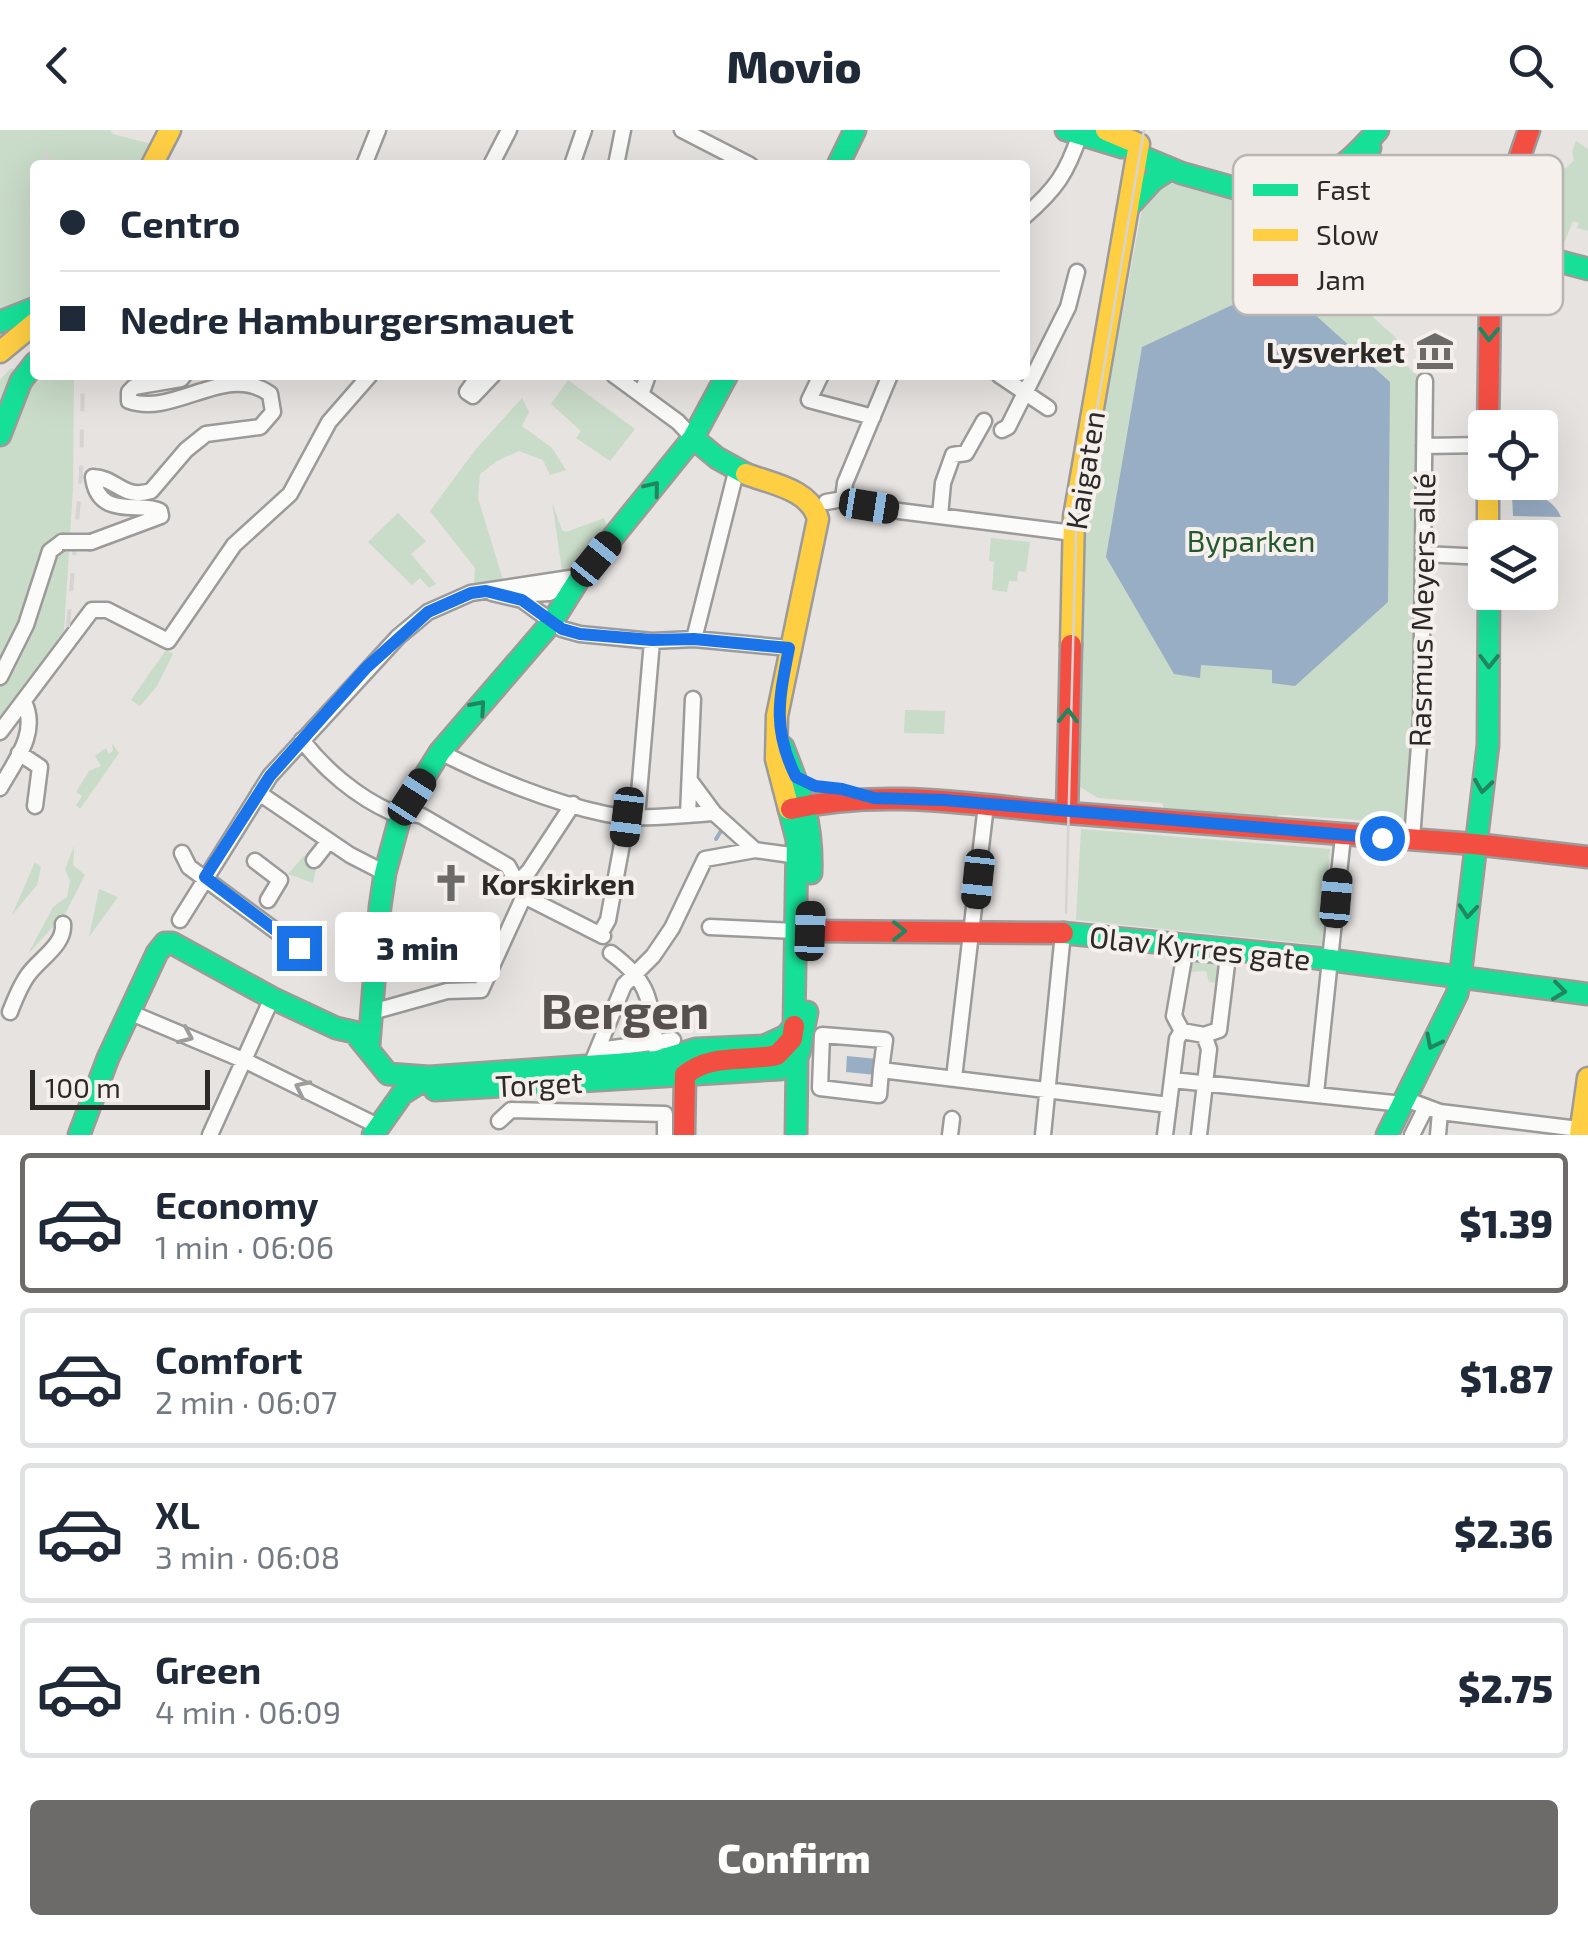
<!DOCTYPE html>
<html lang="en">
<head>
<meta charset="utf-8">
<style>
  body { margin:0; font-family:"Exo 2",sans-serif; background:#f6f6f7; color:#1f2937; height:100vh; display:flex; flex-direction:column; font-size:38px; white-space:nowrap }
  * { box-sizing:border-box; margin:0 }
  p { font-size:32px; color:#747a83 }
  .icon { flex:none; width:55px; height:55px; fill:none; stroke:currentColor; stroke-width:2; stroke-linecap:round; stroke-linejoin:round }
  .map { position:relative; height:1005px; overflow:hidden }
  .details { display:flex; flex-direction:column; background:#fff; flex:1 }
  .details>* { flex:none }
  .top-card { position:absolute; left:30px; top:30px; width:1000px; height:220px; border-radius:10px; box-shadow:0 10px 40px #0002; display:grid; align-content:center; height:220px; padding:0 30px; background:#fff }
  .controls { position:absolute; left:1468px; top:280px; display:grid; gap:20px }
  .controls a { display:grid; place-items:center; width:90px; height:90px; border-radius:10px; background:#fff; box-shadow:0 10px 40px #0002; font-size:50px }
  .scale { position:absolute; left:30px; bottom:25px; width:180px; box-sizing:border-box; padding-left:10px; border:5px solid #2c2a28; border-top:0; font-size:28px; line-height:35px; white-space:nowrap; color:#2c2a28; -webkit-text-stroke:8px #f6f0ec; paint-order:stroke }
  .end { position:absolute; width:45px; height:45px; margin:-22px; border:12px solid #1a73e8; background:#fff; box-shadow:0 0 0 5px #fff }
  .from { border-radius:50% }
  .bubble { position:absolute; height:70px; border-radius:10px; background:#fff; box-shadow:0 10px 40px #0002; font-size:32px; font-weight:800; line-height:70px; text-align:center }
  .car { position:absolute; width:30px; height:60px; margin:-30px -15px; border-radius:12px; box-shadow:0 0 8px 2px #0007; background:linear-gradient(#222 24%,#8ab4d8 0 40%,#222 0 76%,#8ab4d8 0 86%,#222 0) }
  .top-card b { display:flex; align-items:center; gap:35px; height:95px; font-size:38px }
  .top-card b+b { border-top:2px solid #e0e1e3 }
  .top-card i { width:25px; height:25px; background:#1f2937 }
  ul { padding:18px 0 0; list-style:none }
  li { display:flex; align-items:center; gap:30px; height:140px; margin:0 20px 15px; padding:0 10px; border:5px solid #e0e1e3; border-radius:10px }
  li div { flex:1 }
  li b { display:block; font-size:38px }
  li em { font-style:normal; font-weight:800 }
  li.active { border-color:#6d6b69 }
  li>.icon { width:90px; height:90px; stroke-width:1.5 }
  .action { display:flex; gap:20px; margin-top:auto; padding:20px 30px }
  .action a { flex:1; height:115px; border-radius:10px; background:#6d6b69; color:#fff; font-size:40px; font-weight:800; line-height:115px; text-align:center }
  header { display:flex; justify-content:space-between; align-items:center; height:130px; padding:0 30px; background:#fff; font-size:45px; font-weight:800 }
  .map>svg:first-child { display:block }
  .green { fill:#c9dbc9 }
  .water { fill:#98aec4 }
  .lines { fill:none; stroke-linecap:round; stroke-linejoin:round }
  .stream { stroke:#98aec4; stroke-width:4 }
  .street-casing { stroke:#9d9b9a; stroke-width:19 }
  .fast-casing { stroke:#9d9b9a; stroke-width:25 }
  .slow-casing { stroke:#9d9b9a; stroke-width:25 }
  .jam-casing { stroke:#9d9b9a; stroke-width:25 }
  .street { stroke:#fbfbfa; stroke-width:14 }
  .fast { stroke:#16e098; stroke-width:20 }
  .slow { stroke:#ffcf43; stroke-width:20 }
  .jam { stroke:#f24e42; stroke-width:20 }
  .tram { stroke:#d5d4d3; stroke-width:2.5 }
  .rail { stroke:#d5d4d3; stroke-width:4; stroke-dasharray:18 18; stroke-linecap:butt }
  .street-bridge-casing { stroke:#9d9b9a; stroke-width:19; stroke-linecap:butt }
  .street-bridge { stroke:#fbfbfa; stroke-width:14 }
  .oneway { stroke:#218560 }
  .oneway2 { stroke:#9e9d9c }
  .route { stroke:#1a73e8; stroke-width:12 }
  .labels { text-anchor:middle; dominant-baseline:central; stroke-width:8; stroke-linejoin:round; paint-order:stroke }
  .poi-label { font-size:30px; font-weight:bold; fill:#2c2a28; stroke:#f6f0ec; text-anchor:end }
  .street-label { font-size:30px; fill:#2c2a28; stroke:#f6f0ec }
  .park-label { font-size:30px; fill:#23592e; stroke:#f6f0ec }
  .town-label { font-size:50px; font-weight:bold; fill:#56514e; stroke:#f6f0ec }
  .key { fill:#f6f0ec; stroke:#b9b5b1; stroke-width:2.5 }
  .key-label { font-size:28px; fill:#2c2a28 }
</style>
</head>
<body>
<header><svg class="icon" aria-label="back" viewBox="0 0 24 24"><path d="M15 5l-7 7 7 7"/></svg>Movio<svg class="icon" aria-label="search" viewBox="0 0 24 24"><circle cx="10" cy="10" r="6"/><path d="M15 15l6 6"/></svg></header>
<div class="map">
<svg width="1588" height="1005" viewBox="0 0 1588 1005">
  <rect width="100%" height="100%" fill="#e6e3e1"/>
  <path class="green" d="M0 0H110L113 4 151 14 147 35H35V186L0 217Z
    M1576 11 1588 19V101L1577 98 1579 93 1573 91 1565 111 1545 107 1557 75 1553 73 1561 62V49L1555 46 1560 37 1566 38 1574 30 1572 22Z
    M1169 53 1342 89 1312 131 1397 209 1398 228 1418 246V538L1407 693 1285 685H1278L1276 688 1203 687 1193 680 1164 678 1162 673 1098 668 1080 657 1083 452 1080 413 1142 79 1156 62Z
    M35 237V245H74L73 359 64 501 0 595V250L10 239Z
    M568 250 635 299 610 331 576 308 581 301 551 274Z
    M522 268 529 282 522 296 552 318 566 340 550 345 543 330 519 321 497 331 480 344 478 368 503 450 474 455 475 438 430 381 476 319Z
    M552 372 562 400 566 402 604 388 607 396 572 439 562 440Z
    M398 383 426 411 411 424 436 454 429 458 420 448 412 455 368 412Z
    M991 408 1030 412 1026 442 1018 441 1017 451H1009L1007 462 992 460 994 432 989 431Z
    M166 520 173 524 157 556 140 576 131 570Z
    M905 580 945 581 944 604 904 603Z
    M112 613 119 623 80 679 76 675 82 666 76 662 89 641 101 636 95 626 106 618 109 624 113 621Z
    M1081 699 1330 719 1322 815 1076 790Z
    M74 716 73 735 85 745 65 784 28 824 53 777 67 767 70 751 65 739Z
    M304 726 317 734 313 753 288 744Z
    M35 732 41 737 37 755 12 785Z
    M99 759 118 767 89 807Z
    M1189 826 1217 831 1221 837 1217 853 1209 852 1206 841 1187 842Z"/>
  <path class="water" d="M1258 163 1294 166 1390 252 1388 472 1295 556 1272 553V540L1201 535 1200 548 1174 544 1106 427 1142 217Z
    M1512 363C1534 365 1551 365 1561 387L1513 386Z
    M847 926 877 929 876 945 846 942Z"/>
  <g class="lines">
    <path class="stream" d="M716 709 724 696"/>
    <g class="street-casing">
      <path id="street" d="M682 0 750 35
        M364 35 378 0
        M491 35 509 0
        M572 35 584 0
        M616 35 623 0
        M1025 86C1056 59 1067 43 1080 4
        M479 245 467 262 473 266 493 245
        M614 245 678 292 693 308
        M821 245 809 270 873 287
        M999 245 1048 278
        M641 265 648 245
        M1002 300 1008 297 1068 177 1077 142
        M1424 316 1485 315
        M843 369 845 353 890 245
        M826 372 843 369 899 381 1073 403
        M940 386 943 353 953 325 966 323 984 291
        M91 412 161 386 160 381C140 371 98 390 93 347 117 348 123 370 151 361L186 320 206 304 260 297 273 282 270 264C226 232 175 287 129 271V262L134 257 181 249 184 245
        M1423 424 1485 427
        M492 463 522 470 562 499 580 504 652 511 694 509 789 518
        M515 465 549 463 576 451
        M694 509 737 338
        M0 547 26 495 50 421 62 412
        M0 602 92 480H107L168 511 234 415 290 364 329 292 370 245
        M302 610C324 639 357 667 391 682 401 686 411 682 422 686L508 736 524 766 603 806
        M440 622C489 647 552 673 606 684 641 691 679 685 714 683
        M19 623 40 637 35 676
        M691 652 714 683 755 720 798 726
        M0 658C15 631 39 603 24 572
        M259 663 350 725 385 743
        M688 685 693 569
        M637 687 652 511
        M1412 709 1421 589 1425 251
        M182 723 189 737 299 818
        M314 730 329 711
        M255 731 280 750 268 770
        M517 753 529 741 573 674
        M180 790 270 646 398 507 428 482 471 463 570 448 579 449
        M710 797 796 801
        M600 804 608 790 627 687
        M611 823C654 855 649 873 657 923
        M10 882C15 869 20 856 28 845 39 829 65 815 63 794
        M129 882 250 933 378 996
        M372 882 447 861 481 860 524 766
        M598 920 673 910
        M591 935 624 855 653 826 672 798 705 729 755 720
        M881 940 879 965 820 958 822 905 885 910 881 940 1169 975
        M954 948 986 675
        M1172 950 1403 974
        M1316 963 1343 706
        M1405 969 1440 982 1587 1000
        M499 991 511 980 665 984V1005
        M210 1005 272 868
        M950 1005 952 989
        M1043 1005 1063 803
        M1165 1005 1177 909 1182 901 1174 886 1184 828 1187 822 1228 826 1219 900 1204 905 1182 901
        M1199 1005 1209 919 1204 905
        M1412 1005 1426 977
        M1438 1005 1440 982"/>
    </g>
    <g class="fast-casing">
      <path id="fast" d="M1066 0 1122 17
        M1138 25 1181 43 1281 71 1367 80 1588 139
        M838 35 855 0
        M1273 54C1320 61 1349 34 1378 0
        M1130 75 1153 50 1170 39
        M1367 80C1346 60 1358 40 1370 18
        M0 192 35 178
        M727 245 693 308 717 328 746 344
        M0 305 21 251 35 233
        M783 617C801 662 813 693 811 743
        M1063 803 1316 828 1588 864
        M1460 849 1488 615 1489 462
        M369 915 380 777 385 743 401 684 440 622 552 492 579 449 693 308
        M435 960 780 939 799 923 807 882
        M79 1005 108 928 157 823 165 813H172L272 868 336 898 354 902 388 944 429 947
        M373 1005 402 964 429 947 657 931 696 919 764 916 786 906 794 896 797 710 789 679
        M796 1005 797 930
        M1387 1005 1457 864 1460 849"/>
    </g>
    <g class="slow-casing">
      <path id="slow" d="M152 35 170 0
        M0 222 35 193
        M746 344C772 354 810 359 818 389L777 586 776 629 789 679
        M1488 352V408
        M1071 515 1074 387 1139 14 1106 0
        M1580 1005 1588 948"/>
    </g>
    <g class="jam-casing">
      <path id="jam" d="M1488 298 1491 111 1529 0
        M791 679C884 658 974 675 1067 683L1071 515
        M1067 683 1474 714 1588 727
        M810 801 1063 803
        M684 1005 685 945C711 923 746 932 777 925L792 909 794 896"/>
    </g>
    <use href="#street" class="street"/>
    <use href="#fast" class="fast"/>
    <use href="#slow" class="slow"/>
    <use href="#jam" class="jam"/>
    <path class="tram" d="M1066 783 1076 403 1144 0"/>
    <path class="rail" d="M45 20 50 35
      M68 497 81 345 83 245"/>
    <g class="street-bridge-casing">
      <path id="street-bridge" d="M62 412H91"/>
    </g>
    <use href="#street-bridge" class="street-bridge"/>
  </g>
  <defs><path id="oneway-chevron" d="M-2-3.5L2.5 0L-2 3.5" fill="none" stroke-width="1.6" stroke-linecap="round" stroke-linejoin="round" transform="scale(2.5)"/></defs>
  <g class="oneway">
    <use href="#oneway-chevron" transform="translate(1489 204) rotate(91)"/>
    <use href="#oneway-chevron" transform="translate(653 358) rotate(-51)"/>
    <use href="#oneway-chevron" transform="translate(1489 531) rotate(91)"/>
    <use href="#oneway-chevron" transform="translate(479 577) rotate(-49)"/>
    <use href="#oneway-chevron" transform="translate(1068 586) rotate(-89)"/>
    <use href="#oneway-chevron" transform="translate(1483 656) rotate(98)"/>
    <use href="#oneway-chevron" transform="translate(1468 781) rotate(95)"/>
    <use href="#oneway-chevron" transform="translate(899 801)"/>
    <use href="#oneway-chevron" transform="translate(1559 861) rotate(7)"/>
    <use href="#oneway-chevron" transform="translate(1433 912) rotate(117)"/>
  </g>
  <g class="oneway2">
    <use href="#oneway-chevron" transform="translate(186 906) rotate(24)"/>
    <use href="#oneway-chevron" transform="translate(302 958) rotate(-154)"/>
  </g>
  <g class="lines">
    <path class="route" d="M299 818 205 747 270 646 366 538 428 482 471 463 486 461 522 470 562 499 580 504 652 510 694 509 789 518C779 569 772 599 796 647L815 656 842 659 874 668 944 670 1382 708"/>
  </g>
  <defs>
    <g id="museum-bare" transform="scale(3)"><path d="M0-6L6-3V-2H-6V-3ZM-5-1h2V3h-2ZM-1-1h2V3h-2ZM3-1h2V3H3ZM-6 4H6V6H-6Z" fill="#6d6b69" stroke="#f6f0ec" stroke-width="2.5" paint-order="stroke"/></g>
    <g id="church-bare" transform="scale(3)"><path d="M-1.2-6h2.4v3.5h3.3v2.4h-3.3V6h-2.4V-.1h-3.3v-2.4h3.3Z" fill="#6d6b69" stroke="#f6f0ec" stroke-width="2.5" paint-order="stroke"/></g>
  </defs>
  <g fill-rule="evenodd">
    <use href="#museum-bare" x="1435" y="221"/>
    <use href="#church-bare" x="451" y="753"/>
  </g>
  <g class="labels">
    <g class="poi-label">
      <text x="1405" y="221">Lysverket</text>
      <text x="481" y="753" text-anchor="start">Korskirken</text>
    </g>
    <g class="street-label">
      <text transform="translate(1084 340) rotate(-81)">Kaigaten</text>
      <text transform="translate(1421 480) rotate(-89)">Rasmus Meyers allé</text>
      <text transform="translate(1200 817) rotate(6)">Olav Kyrres gate</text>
      <text transform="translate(539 953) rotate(-3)">Torget</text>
    </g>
    <g class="park-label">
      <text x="1251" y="410">Byparken</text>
    </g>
    <g class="town-label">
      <text x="625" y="879">Bergen</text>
    </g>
  </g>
  <rect x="1233" y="25" width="330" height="160" rx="15" class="key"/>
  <rect x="1253" y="54" width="45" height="12" fill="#16e098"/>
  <rect x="1253" y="99" width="45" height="12" fill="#ffcf43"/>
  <rect x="1253" y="144" width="45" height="12" fill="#f24e42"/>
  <g class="key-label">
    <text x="1316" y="70">Fast</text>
    <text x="1316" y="115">Slow</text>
    <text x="1316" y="160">Jam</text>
  </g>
</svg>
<div class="controls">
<a><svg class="icon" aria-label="locate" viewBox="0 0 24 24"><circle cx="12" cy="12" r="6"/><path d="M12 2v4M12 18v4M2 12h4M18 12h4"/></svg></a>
<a><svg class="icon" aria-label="layers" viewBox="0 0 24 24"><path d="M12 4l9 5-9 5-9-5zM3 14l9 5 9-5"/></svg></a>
</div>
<div class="scale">100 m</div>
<i class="end from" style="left:1382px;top:708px"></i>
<i class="end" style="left:299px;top:818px"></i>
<div class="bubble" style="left:335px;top:782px;width:165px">3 min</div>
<i class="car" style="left:869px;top:376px;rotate:99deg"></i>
<i class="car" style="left:596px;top:429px;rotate:39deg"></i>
<i class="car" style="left:412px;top:667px;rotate:33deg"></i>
<i class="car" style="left:627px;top:687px;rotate:187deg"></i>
<i class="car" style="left:978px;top:749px;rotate:186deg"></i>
<i class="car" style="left:1336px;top:768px;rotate:5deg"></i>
<i class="car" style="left:810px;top:801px;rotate:2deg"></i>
<div class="top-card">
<b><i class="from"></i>Centro</b>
<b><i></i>Nedre Hamburgersmauet</b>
</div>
</div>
<section class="details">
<ul>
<li class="active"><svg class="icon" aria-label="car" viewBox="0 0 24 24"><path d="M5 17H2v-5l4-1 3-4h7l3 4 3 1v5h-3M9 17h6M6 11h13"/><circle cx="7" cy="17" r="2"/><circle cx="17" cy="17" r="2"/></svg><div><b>Economy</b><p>1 min · 06:06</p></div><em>$1.39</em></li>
<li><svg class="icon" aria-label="car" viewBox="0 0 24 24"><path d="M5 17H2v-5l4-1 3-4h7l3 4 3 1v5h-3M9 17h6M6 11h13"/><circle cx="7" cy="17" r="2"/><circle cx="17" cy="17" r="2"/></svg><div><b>Comfort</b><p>2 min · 06:07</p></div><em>$1.87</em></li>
<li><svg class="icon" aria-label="car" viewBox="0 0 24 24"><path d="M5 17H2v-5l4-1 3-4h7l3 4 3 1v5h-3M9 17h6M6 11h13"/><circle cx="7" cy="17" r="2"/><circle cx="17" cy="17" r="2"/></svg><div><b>XL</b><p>3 min · 06:08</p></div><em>$2.36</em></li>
<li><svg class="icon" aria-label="car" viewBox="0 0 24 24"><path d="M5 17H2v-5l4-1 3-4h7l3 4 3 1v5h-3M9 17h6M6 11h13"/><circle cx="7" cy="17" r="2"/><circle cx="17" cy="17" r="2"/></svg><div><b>Green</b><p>4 min · 06:09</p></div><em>$2.75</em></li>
</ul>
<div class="action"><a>Confirm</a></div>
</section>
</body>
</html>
